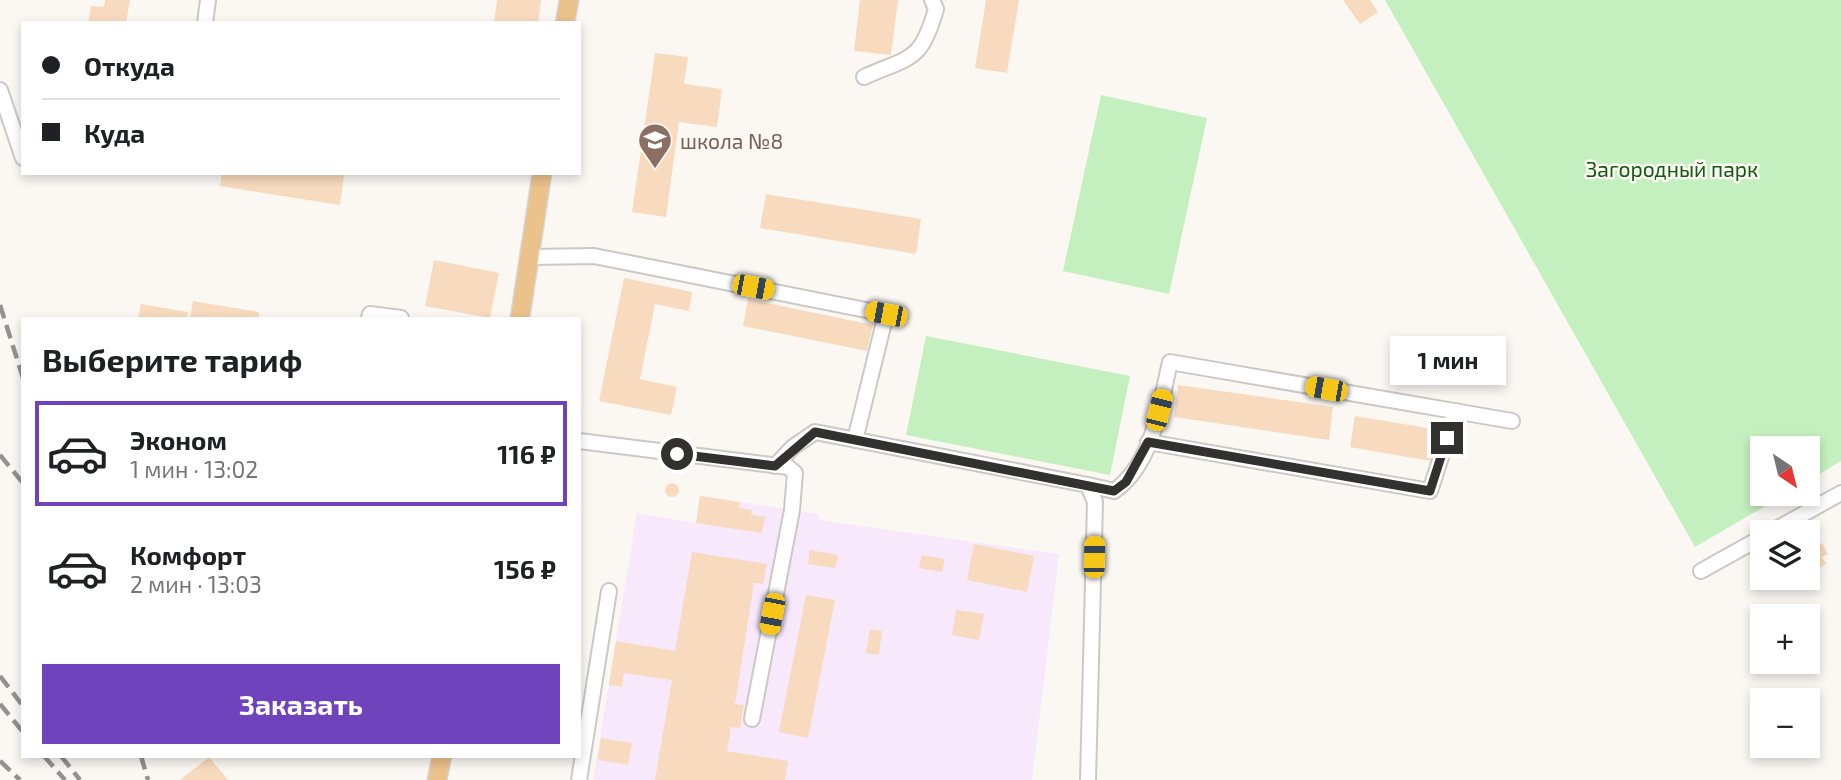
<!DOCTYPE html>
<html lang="ru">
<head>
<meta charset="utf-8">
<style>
  body { margin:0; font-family:"Exo 2",sans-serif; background:#f2f2f2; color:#202124; height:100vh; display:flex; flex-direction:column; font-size:26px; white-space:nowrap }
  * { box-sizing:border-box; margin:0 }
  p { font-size:23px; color:#757577 }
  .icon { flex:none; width:38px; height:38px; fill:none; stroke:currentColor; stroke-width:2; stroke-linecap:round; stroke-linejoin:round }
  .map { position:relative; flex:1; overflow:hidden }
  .sheet { position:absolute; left:21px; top:317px; width:560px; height:441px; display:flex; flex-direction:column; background:#fff; border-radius:0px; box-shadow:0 4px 10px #0003 }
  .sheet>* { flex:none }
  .hud { position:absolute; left:21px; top:21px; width:560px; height:154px; border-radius:0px; box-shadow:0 4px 10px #0003; display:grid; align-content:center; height:154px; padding:0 21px; background:#fff }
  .needle { width:46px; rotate:145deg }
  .tools { position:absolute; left:1750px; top:436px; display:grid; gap:14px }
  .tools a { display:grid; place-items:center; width:70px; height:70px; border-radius:0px; background:#fff; box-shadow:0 4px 10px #0003; font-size:35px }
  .end { position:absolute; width:32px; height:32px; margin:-16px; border:9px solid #32312f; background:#fff; box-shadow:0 0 0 4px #fff }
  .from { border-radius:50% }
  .bubble { position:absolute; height:49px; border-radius:0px; background:#fff; box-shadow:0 4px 10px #0003; font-size:23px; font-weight:700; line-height:49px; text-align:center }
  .car { position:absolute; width:21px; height:42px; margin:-21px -10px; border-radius:9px; box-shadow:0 0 5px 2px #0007; background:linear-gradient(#f5c518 24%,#345 0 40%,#f5c518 0 76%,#345 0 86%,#f5c518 0) }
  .hud b { display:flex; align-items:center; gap:24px; height:66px; font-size:26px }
  .hud b+b { border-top:2px solid #e0e0e0 }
  .hud i { width:18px; height:18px; background:#202124 }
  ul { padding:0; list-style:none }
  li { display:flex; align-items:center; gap:21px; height:105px; margin:0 14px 10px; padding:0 7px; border:4px solid transparent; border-radius:0px }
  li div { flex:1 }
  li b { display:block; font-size:26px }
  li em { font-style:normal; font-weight:700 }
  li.selected { border-color:#6e43bb }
  li>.icon { width:63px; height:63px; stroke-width:1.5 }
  h2 { padding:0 21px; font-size:32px; line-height:84px }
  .cta { display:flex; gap:14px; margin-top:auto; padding:14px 21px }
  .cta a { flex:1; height:80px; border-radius:0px; background:#6e43bb; color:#fff; font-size:28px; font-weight:700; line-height:80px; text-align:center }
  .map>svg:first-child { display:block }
  .industrial { fill:#f8e8fb }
  .green { fill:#c4efbe }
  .building { fill:#f8dabe }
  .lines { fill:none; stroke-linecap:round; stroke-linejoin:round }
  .minor-casing { stroke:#ccc8c5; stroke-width:18 }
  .major-casing { stroke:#d6d6d5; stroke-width:21 }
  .minor { stroke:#fff; stroke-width:14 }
  .major { stroke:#ebc18c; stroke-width:18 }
  .rail { stroke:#94928f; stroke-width:4.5; stroke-dasharray:14 7; stroke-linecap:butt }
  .route { stroke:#32312f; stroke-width:9 }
  .labels { text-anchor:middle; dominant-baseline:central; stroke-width:5; stroke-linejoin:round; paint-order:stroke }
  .education-label { font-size:21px; fill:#785e54; stroke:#fbf8f4; text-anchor:start }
  .park-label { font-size:21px; fill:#13590e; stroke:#fbf8f4 }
</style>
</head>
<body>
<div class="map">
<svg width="1841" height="780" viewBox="0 0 1841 780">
  <rect width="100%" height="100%" fill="#fbf8f4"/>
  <path class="industrial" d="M700 496 819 514V520L1059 554 1032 780H593L637 513 696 523Z"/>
  <path class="green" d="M1385 0H1841V461L1808 481V448H1762V494H1786L1695 547Z
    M1101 95 1207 118 1169 294 1063 271Z
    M926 336 1130 376 1110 475 906 435Z"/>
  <path class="building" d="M105 0H130L126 23H88L91 6 104 7Z
    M497 0H541L538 23H494Z
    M860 0H898L891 55 854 51Z
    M986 0H1019L1007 73 975 68Z
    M1343 0H1370L1378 12 1360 24Z
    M655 53 688 57 684 84 722 89 717 127 679 122 666 217 632 212Z
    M222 173H332L344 175 340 205 220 186Z
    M766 194 921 219 916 254 760 228Z
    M434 260 499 273 490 318 425 306Z
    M624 278 692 292 689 311 655 304 640 379 677 387 671 415 599 401Z
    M748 299 873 325 867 351 743 326Z
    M193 301 259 312V318H190Z
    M141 304 188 312 187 318H138Z
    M1178 385 1333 407 1329 440 1174 417Z
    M1355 416 1440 430 1430 461 1350 447Z
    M665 490a7 7 0 1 1 14 0a7 7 0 1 1-14 0Z
    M700 496 740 502 739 508 752 510 751 515 765 517 762 533 696 523Z
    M1808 530 1817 546 1822 543 1828 554 1822 557 1826 564 1808 575Z
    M974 544 1034 556 1027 592 967 580Z
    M810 550 838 555 835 568 808 564Z
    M692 552 767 564 763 584 754 583 735 704 744 705 740 728 731 727 727 751 788 761 785 780H655L672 680 624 673 622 687 609 685 616 641 675 651Z
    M922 555 945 559 942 572 919 568Z
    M806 595 835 600 808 738 779 732Z
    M956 610 984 614 979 640 952 635Z
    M870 629 882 631 879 655 866 653Z
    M601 738 632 743 628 765 598 760Z
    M209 757 228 780H180Z"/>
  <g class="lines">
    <g class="minor-casing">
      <path id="minor" d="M205 23 208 0
        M864 77C911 56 921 62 936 9L932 0
        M0 90 23 158
        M531 257 594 256 886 314 855 440
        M369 318 370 314 401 318
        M579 441 788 467 795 473 792 510 752 719
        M1148 442 1430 491 1456 411
        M775 466 793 447 815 432 1088 485 1095 502 1088 780
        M1088 485 1114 491C1153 464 1160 405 1170 362L1512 421
        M1771 532 1841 493
        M1701 571 1762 537
        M579 780 609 591"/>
    </g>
    <g class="major-casing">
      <path id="major" d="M565 23 569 0
        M520 318 542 173
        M437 780 442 756"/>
    </g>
    <use href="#minor" class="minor"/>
    <use href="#major" class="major"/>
    <path class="rail" d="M0 305 23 378
      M0 455 23 483
      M0 676 23 706
      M0 704 23 732
      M44 756 65 780
      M61 756 80 780
      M141 756 148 780
      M0 761 20 780"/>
  </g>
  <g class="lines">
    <path class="route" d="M677 454 775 466 815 432 1114 491 1126 482 1148 442 1430 491 1447 438"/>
  </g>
  <defs>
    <g id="school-pin" transform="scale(1.75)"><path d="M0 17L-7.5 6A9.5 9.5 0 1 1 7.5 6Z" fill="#8d6e63" stroke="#fbf8f4"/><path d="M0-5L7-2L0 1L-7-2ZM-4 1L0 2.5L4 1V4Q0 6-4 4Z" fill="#fff"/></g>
  </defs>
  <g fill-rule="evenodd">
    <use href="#school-pin" x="655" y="140"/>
  </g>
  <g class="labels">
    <g class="education-label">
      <text x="680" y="140">школа №8</text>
    </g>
    <g class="park-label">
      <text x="1672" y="168">Загородный парк</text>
    </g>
  </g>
</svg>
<div class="tools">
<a><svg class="needle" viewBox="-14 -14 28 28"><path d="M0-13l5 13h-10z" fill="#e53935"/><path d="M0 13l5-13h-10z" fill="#757577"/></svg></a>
<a><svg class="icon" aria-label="layers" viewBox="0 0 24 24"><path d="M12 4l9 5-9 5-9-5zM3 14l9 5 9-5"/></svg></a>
<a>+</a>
<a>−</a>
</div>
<i class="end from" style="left:677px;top:454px"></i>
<i class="end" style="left:1447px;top:438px"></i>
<div class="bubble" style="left:1390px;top:336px;width:116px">1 мин</div>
<i class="car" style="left:753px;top:287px;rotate:101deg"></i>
<i class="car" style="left:886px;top:314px;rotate:281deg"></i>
<i class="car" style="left:1326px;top:389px;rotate:280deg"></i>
<i class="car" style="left:1159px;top:410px;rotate:14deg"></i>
<i class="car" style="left:1094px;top:557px;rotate:1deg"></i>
<i class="car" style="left:772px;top:614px;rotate:191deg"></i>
<div class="hud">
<b><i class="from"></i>Откуда</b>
<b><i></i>Куда</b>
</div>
<section class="sheet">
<h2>Выберите тариф</h2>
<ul>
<li class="selected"><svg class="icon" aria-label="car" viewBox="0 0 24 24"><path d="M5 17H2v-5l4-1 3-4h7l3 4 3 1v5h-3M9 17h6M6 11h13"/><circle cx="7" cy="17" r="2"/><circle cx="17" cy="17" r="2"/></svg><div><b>Эконом</b><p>1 мин · 13:02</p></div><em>116 ₽</em></li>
<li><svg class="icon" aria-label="car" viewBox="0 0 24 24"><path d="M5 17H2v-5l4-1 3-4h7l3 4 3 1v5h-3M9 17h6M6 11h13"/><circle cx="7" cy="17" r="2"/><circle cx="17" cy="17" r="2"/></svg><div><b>Комфорт</b><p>2 мин · 13:03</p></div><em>156 ₽</em></li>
</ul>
<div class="cta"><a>Заказать</a></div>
</section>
</div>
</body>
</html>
